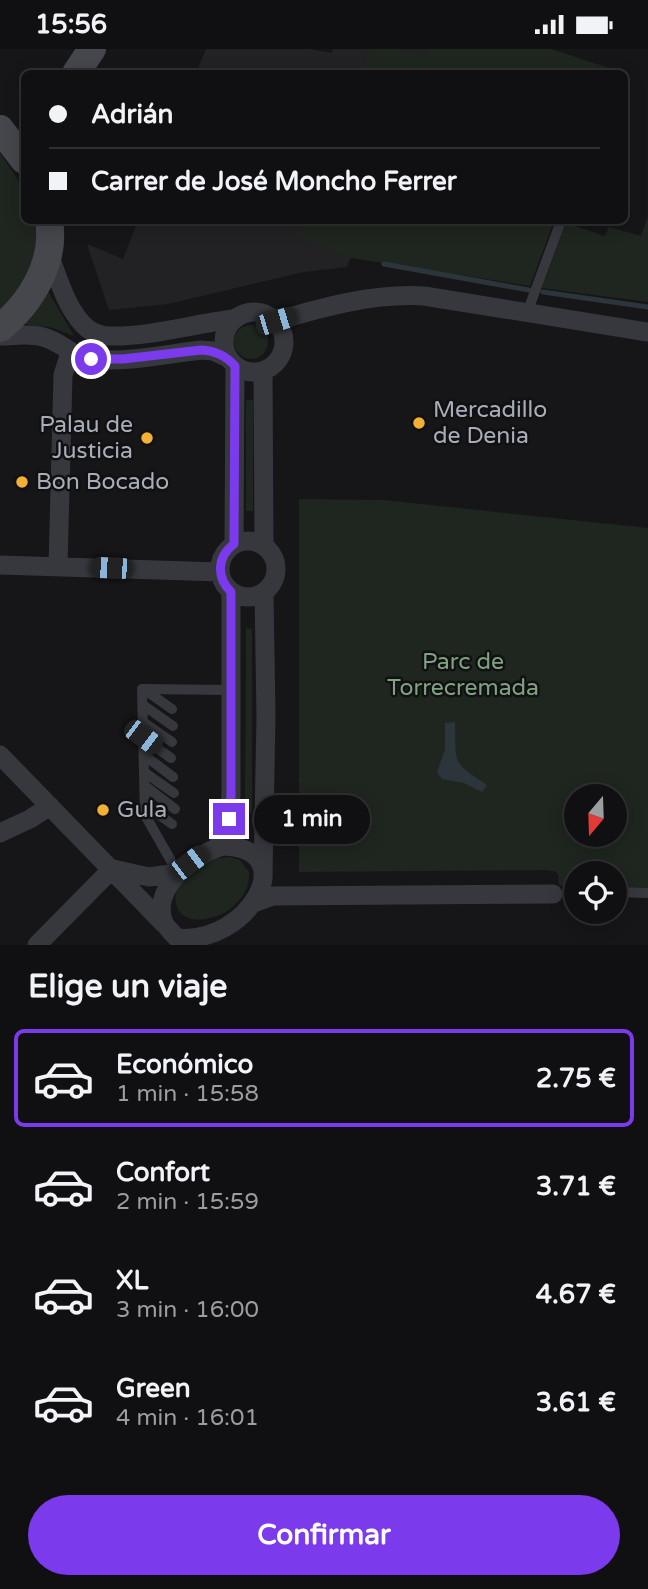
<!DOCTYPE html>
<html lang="es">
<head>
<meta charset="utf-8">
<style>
  body { margin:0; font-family:"Varela Round",sans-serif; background:#19191b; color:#f1f3f6; height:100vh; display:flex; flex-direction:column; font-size:26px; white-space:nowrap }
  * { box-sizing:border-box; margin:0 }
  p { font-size:23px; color:#9c9d9f }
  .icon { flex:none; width:38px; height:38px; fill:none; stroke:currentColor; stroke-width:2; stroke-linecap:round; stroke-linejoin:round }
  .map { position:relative; height:896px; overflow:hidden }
  .sheet { display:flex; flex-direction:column; background:#101012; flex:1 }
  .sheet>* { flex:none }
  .banner { position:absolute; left:21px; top:21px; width:607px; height:154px; border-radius:10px; box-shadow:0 4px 18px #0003,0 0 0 2px #303032; display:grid; align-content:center; height:154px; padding:0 28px; background:#101012 }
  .needle { width:46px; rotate:199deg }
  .controls { position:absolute; left:564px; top:735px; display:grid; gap:14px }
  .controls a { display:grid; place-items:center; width:63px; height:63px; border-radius:50%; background:#101012; box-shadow:0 4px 18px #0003,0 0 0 2px #303032; font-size:35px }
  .end { position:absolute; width:32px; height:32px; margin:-16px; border:9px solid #7c3aed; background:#fff; box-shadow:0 0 0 4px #fff }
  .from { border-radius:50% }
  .bubble { position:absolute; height:49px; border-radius:24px; background:#101012; box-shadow:0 4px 18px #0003,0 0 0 2px #303032; font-size:23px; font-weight:700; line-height:49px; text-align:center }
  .car { position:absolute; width:21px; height:42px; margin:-21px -10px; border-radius:9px; box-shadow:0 0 5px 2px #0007; background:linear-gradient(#222 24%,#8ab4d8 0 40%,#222 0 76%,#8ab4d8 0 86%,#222 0) }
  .banner b { display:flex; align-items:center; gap:24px; height:66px; font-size:26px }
  .banner b+b { border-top:2px solid #303032 }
  .banner i { width:18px; height:18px; background:#f1f3f6 }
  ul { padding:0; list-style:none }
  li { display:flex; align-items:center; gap:21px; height:98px; margin:0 14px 10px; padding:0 14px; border:4px solid transparent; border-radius:10px }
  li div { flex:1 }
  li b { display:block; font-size:26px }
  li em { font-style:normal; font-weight:700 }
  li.on { border-color:#7c3aed }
  li>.icon { width:63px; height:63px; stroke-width:1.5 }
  h2 { padding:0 28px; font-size:32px; line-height:84px }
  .button { display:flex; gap:14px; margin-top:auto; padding:14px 28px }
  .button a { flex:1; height:80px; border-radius:42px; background:#7c3aed; color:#fff; font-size:28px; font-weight:700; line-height:80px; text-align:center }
  .status { display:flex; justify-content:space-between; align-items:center; height:49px; padding:0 35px; background:#101012; direction:ltr }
  .status svg { height:19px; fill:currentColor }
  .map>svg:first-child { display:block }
  .built { fill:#222225 }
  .green { fill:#1e261f; fill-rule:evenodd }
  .water { fill:#2c353c }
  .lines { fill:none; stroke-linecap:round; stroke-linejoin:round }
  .stream { stroke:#2c353c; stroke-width:5 }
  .lane { stroke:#37383d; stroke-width:10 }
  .street { stroke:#37383d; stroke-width:19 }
  .secondary { stroke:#45474d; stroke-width:28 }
  .route { stroke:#7c3aed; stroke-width:9 }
  .poi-dot { fill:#f2b134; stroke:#111113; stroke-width:2.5 }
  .labels { text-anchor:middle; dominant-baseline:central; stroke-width:5; stroke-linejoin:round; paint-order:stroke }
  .poi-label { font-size:23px; fill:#a8adb8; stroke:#111113; text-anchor:start }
  .park-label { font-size:23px; fill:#7fa381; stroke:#111113 }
</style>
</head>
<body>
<div class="status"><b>15:56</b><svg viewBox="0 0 49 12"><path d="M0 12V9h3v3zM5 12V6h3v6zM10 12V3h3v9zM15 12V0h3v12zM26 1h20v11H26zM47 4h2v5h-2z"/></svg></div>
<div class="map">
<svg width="648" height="896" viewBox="0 0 648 896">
  <rect width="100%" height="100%" fill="#161618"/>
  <path class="built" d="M206 0H310L331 4 333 0H429L420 24H196Z
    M138 172H365L347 218 304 223 168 255 109 261 87 195 123 210Z"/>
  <path class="green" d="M370 0H402L425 9 428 0H551L609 19 607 24H360Z
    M0 104 24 140V172H35C41 216 26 230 0 263Z
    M648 167V253L542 239 566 174 605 187 609 178 641 187Z
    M305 172H554L530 237 351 209 299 188Z
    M48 242 74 287 50 278 27 276 24 273Z
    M234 293a17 17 0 1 1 34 0a17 17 0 1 1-34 0Z
    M246 351H253V462H246Z
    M299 450 383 451 648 479V840L614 839V824H576V839L572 836 559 837 558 825 554 822 545 821 299 823ZM576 747H614V786H576Z
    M246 579 252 580V764L245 763Z
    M230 808 240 811 249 823C250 841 241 852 226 863 158 896 158 810 230 808Z"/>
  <path class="water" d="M455 673C456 716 451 712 487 736L482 743 464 734 442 730 437 723 445 701V674Z"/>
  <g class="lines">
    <path class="stream" d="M384 215 529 241
      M543 243 648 258"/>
    <path class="lane" d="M527 264 561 172
      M145 641 172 660
      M143 656 173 677
      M143 673 172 693
      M143 689 171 709
      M144 706 173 728
      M144 723 174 744
      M145 737 175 760
      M145 756 172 775
      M178 824 145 766 142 640 231 641
      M573 843H576
      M614 843 648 844"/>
    <path class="street" d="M48 203C58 228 67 263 88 280 94 284 101 287 109 287 150 288 193 275 233 270
      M224 293a30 30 0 1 1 60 0a30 30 0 1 1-60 0Z
      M276 272C323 258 374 244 424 247L648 283
      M0 287C14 287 29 284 43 288 62 293 71 307 92 310 127 314 166 305 201 301L213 302 228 309
      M263 322 264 496
      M220 520a28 28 0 1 1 56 0a28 28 0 1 1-56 0Z
      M234 495 235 317
      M0 516 220 523
      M58 517 63 326 70 304
      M0 706 164 875
      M0 784 30 770 50 757
      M225 797C303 801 248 896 177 889 172 883 165 878 163 871 152 838 197 802 225 797Z
      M217 799 228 773 231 747V543
      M113 820 149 828 178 824
      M263 825 266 668 264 544
      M256 853 273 847 553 845
      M37 896 112 820"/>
    <path class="secondary" d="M76 24 92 0
      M0 80 24 111
      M0 279C31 254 56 213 49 172"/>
  </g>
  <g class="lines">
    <path class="route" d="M91 310H123L201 301C215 302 225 306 235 317L234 495C217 508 216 528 231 543V747L229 770"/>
  </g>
  <g class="poi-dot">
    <circle cx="419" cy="374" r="7"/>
    <circle cx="147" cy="389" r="7"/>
    <circle cx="22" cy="433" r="7"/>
    <circle cx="103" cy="761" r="7"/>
  </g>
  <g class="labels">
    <g class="poi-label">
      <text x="433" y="361">Mercadillo<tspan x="433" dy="26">de Denia</tspan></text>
      <text x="133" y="376" text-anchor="end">Palau de<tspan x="133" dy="26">Justicia</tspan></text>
      <text x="36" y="433">Bon Bocado</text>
      <text x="117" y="761">Gula</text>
    </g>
    <g class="park-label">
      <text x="463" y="613">Parc de<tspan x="463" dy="26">Torrecremada</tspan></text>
    </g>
  </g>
</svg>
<div class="controls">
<a><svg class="needle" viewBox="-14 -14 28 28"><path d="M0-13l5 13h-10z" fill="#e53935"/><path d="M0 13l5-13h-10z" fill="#9c9d9f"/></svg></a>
<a><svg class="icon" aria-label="locate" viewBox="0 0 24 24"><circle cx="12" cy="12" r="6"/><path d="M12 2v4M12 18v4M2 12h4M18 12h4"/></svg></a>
</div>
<i class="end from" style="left:91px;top:310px"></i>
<i class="end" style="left:229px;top:770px"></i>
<div class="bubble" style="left:254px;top:746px;width:116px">1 min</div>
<i class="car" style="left:276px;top:272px;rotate:73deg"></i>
<i class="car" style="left:111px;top:519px;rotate:272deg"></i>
<i class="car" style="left:143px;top:688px;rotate:127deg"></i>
<i class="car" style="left:189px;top:814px;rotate:53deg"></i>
<div class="banner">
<b><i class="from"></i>Adrián</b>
<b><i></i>Carrer de José Moncho Ferrer</b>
</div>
</div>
<section class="sheet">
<h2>Elige un viaje</h2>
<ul>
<li class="on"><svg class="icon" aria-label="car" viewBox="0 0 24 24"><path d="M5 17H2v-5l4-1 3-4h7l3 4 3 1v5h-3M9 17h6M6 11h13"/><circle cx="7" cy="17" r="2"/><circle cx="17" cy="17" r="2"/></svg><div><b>Económico</b><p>1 min · 15:58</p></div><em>2.75 €</em></li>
<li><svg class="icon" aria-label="car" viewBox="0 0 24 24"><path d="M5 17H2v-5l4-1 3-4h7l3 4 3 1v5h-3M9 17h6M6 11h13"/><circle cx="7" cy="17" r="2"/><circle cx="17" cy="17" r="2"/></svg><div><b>Confort</b><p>2 min · 15:59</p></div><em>3.71 €</em></li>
<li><svg class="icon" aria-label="car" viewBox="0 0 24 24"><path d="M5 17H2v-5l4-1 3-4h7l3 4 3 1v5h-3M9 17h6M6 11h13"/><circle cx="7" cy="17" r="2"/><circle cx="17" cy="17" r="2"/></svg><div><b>XL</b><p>3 min · 16:00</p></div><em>4.67 €</em></li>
<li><svg class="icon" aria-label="car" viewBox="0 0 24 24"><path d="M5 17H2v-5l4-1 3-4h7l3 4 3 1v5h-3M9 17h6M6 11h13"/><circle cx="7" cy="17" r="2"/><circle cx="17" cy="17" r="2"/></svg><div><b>Green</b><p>4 min · 16:01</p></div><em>3.61 €</em></li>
</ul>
<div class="button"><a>Confirmar</a></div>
</section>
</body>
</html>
